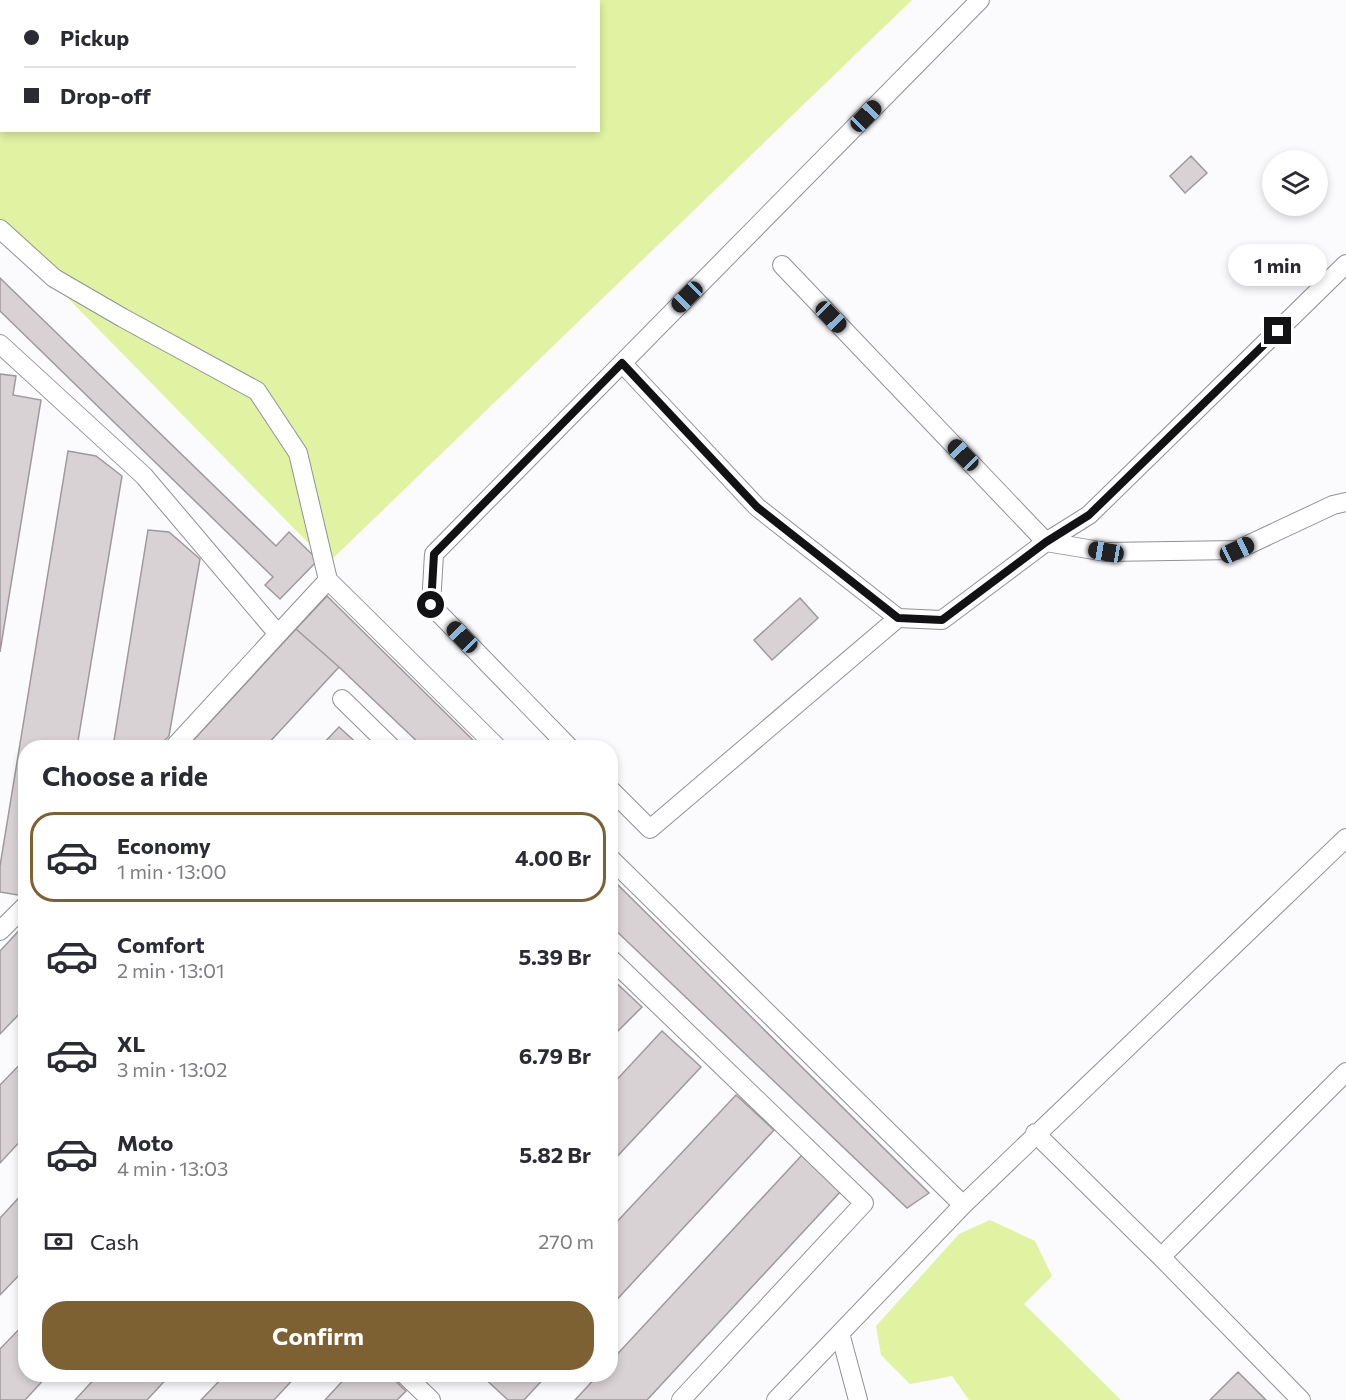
<!DOCTYPE html>
<html lang="en">
<head>
<meta charset="utf-8">
<style>
  body { margin:0; font-family:Commissioner,sans-serif; background:#f7f7f7; color:#2b2b33; height:100vh; display:flex; flex-direction:column; font-size:22px; white-space:nowrap }
  * { box-sizing:border-box; margin:0 }
  p { font-size:20px; color:#7c7c81 }
  .icon { flex:none; width:33px; height:33px; fill:none; stroke:currentColor; stroke-width:2; stroke-linecap:round; stroke-linejoin:round }
  .map { position:relative; flex:1; overflow:hidden }
  .drawer { position:absolute; left:18px; top:740px; width:600px; height:642px; display:flex; flex-direction:column; background:#fff; border-radius:24px; box-shadow:0 3px 9px #0003 }
  .drawer>* { flex:none }
  .top-card { position:absolute; left:0px; top:0px; width:600px; height:132px; box-shadow:0 3px 9px #0003; display:grid; align-content:center; height:132px; padding:0 24px; background:#fff }
  .controls { position:absolute; left:1262px; top:150px; display:grid; gap:12px }
  .controls a { display:grid; place-items:center; width:66px; height:66px; border-radius:50%; background:#fff; box-shadow:0 3px 9px #0003; font-size:30px }
  .end { position:absolute; width:27px; height:27px; margin:-14px; border:8px solid #121214; background:#fff; box-shadow:0 0 0 3px #fff }
  .from { border-radius:50% }
  .bubble { position:absolute; height:42px; border-radius:21px; background:#fff; box-shadow:0 3px 9px #0003; font-size:20px; font-weight:700; line-height:42px; text-align:center }
  .car { position:absolute; width:18px; height:36px; margin:-18px -9px; border-radius:8px; box-shadow:0 0 4px 2px #0007; background:linear-gradient(#222 24%,#8ab4d8 0 40%,#222 0 76%,#8ab4d8 0 86%,#222 0) }
  .top-card b { display:flex; align-items:center; gap:21px; height:57px; font-size:22px }
  .top-card b+b { border-top:2px solid #e1e1e2 }
  .top-card i { width:15px; height:15px; background:#2b2b33 }
  ul { padding:0; list-style:none }
  li { display:flex; align-items:center; gap:18px; height:90px; margin:0 12px 9px; padding:0 12px; border:3px solid transparent; border-radius:24px }
  li div { flex:1 }
  li b { display:block; font-size:22px }
  li em { font-style:normal; font-weight:700 }
  li.active { border-color:#7d6133 }
  li>.icon { width:54px; height:54px; stroke-width:1.5 }
  h2 { padding:0 24px; font-size:27px; line-height:72px }
  .pay { display:flex; align-items:center; gap:15px; height:66px; padding:0 24px; font-size:22px }
  .pay p { margin-inline-start:auto }
  .action { display:flex; gap:12px; margin-top:auto; padding:12px 24px }
  .action a { flex:1; height:69px; border-radius:24px; background:#7d6133; color:#fff; font-size:24px; font-weight:700; line-height:69px; text-align:center }
  .map>svg:first-child { display:block }
  .green { fill:#e1f2a2; fill-rule:evenodd }
  .building { fill:#d9d2d4; stroke:#9f999b; stroke-width:1.5 }
  .lines { fill:none; stroke-linecap:round; stroke-linejoin:round }
  .service-casing { stroke:#919196; stroke-width:20 }
  .service { stroke:#fff; stroke-width:18 }
  .route { stroke:#121214; stroke-width:8 }
</style>
</head>
<body>
<div class="map">
<svg width="1346" height="1400" viewBox="0 0 1346 1400">
  <rect width="100%" height="100%" fill="#fbfbfe"/>
  <path class="green" d="M0 0H912L328 563 0 229ZM2 2H598V130H2Z
    M990 1220 1035 1241 1052 1276 1024 1304 1121 1400H969L952 1376 910 1384 881 1355 876 1326 959 1234Z"/>
  <path class="building" d="M1191 156 1207 173 1185 193 1170 176Z
    M0 278 276 546 289 532 318 560 280 599 265 585 273 577 0 311Z
    M0 374 16 376 13 395 41 400 0 652Z
    M68 451 96 456 122 476 77 747H26V893L24 896 0 892V866Z
    M148 530 169 532 200 559 169 736 158 747H113Z
    M327 596 480 747H423L339 667 296 629Z
    M800 598 818 618 772 660 754 640Z
    M296 629 339 667 265 747H187Z
    M339 727 361 747H320Z
    M610 877 929 1193 907 1208 610 925Z
    M26 923V1007L0 1034V951Z
    M610 977 642 1007 610 1039Z
    M662 1031 701 1067 610 1164V1087Z
    M26 1058V1135L0 1163V1085Z
    M736 1095 774 1130 610 1307V1229Z
    M802 1155 841 1191 647 1400H575L599 1374H610V1362Z
    M26 1190V1268L0 1295V1218Z
    M26 1322V1374H49L25 1400H0V1349Z
    M1238 1372 1266 1400H1210Z
    M99 1374H171L147 1400H75Z
    M226 1374H298L274 1400H201Z
    M349 1374H388L406 1391 397 1400H325Z
    M480 1374H548L524 1400H508Z"/>
  <g class="lines">
    <g class="service-casing">
      <path id="service" d="M0 229 54 278 123 318 257 391 298 453 328 580 497 747
        M782 265 1046 542 1089 515 1346 264
        M0 344 144 476 278 634 174 747
        M622 363 757 507 898 618
        M278 634 328 580
        M342 699 391 747
        M569 747 431 605 434 554 980 0
        M610 789 650 829 898 618 942 620 1046 542 1106 552 1237 550 1333 505 1346 502
        M610 858 963 1205
        M0 931 26 905
        M610 958 864 1203 681 1400
        M1035 1133 1161 1257 1301 1400
        M1161 1257 1346 1072
        M840 1333 858 1400
        M404 1374 431 1400
        M776 1400 963 1205 1346 838"/>
    </g>
    <use href="#service" class="service"/>
  </g>
  <g class="lines">
    <path class="route" d="M431 605 434 554 622 363 757 507 898 618 942 620 1046 542 1089 515 1278 331"/>
  </g>
</svg>
<div class="controls">
<a><svg class="icon" aria-label="layers" viewBox="0 0 24 24"><path d="M12 4l9 5-9 5-9-5zM3 14l9 5 9-5"/></svg></a>
</div>
<i class="end from" style="left:431px;top:605px"></i>
<i class="end" style="left:1278px;top:331px"></i>
<div class="bubble" style="left:1228px;top:244px;width:99px">1 min</div>
<i class="car" style="left:866px;top:116px;rotate:44deg"></i>
<i class="car" style="left:687px;top:297px;rotate:225deg"></i>
<i class="car" style="left:831px;top:317px;rotate:136deg"></i>
<i class="car" style="left:963px;top:455px;rotate:316deg"></i>
<i class="car" style="left:1237px;top:550px;rotate:65deg"></i>
<i class="car" style="left:1106px;top:552px;rotate:280deg"></i>
<i class="car" style="left:462px;top:637px;rotate:316deg"></i>
<div class="top-card">
<b><i class="from"></i>Pickup</b>
<b><i></i>Drop-off</b>
</div>
<section class="drawer">
<h2>Choose a ride</h2>
<ul>
<li class="active"><svg class="icon" aria-label="car" viewBox="0 0 24 24"><path d="M5 17H2v-5l4-1 3-4h7l3 4 3 1v5h-3M9 17h6M6 11h13"/><circle cx="7" cy="17" r="2"/><circle cx="17" cy="17" r="2"/></svg><div><b>Economy</b><p>1 min · 13:00</p></div><em>4.00 Br</em></li>
<li><svg class="icon" aria-label="car" viewBox="0 0 24 24"><path d="M5 17H2v-5l4-1 3-4h7l3 4 3 1v5h-3M9 17h6M6 11h13"/><circle cx="7" cy="17" r="2"/><circle cx="17" cy="17" r="2"/></svg><div><b>Comfort</b><p>2 min · 13:01</p></div><em>5.39 Br</em></li>
<li><svg class="icon" aria-label="car" viewBox="0 0 24 24"><path d="M5 17H2v-5l4-1 3-4h7l3 4 3 1v5h-3M9 17h6M6 11h13"/><circle cx="7" cy="17" r="2"/><circle cx="17" cy="17" r="2"/></svg><div><b>XL</b><p>3 min · 13:02</p></div><em>6.79 Br</em></li>
<li><svg class="icon" aria-label="car" viewBox="0 0 24 24"><path d="M5 17H2v-5l4-1 3-4h7l3 4 3 1v5h-3M9 17h6M6 11h13"/><circle cx="7" cy="17" r="2"/><circle cx="17" cy="17" r="2"/></svg><div><b>Moto</b><p>4 min · 13:03</p></div><em>5.82 Br</em></li>
</ul>
<div class="pay"><svg class="icon" aria-label="cash" viewBox="0 0 24 24"><path d="M3 7h18v10H3z"/><circle cx="12" cy="12" r="2"/></svg>Cash<p>270 m</p></div>
<div class="action"><a>Confirm</a></div>
</section>
</div>
</body>
</html>
